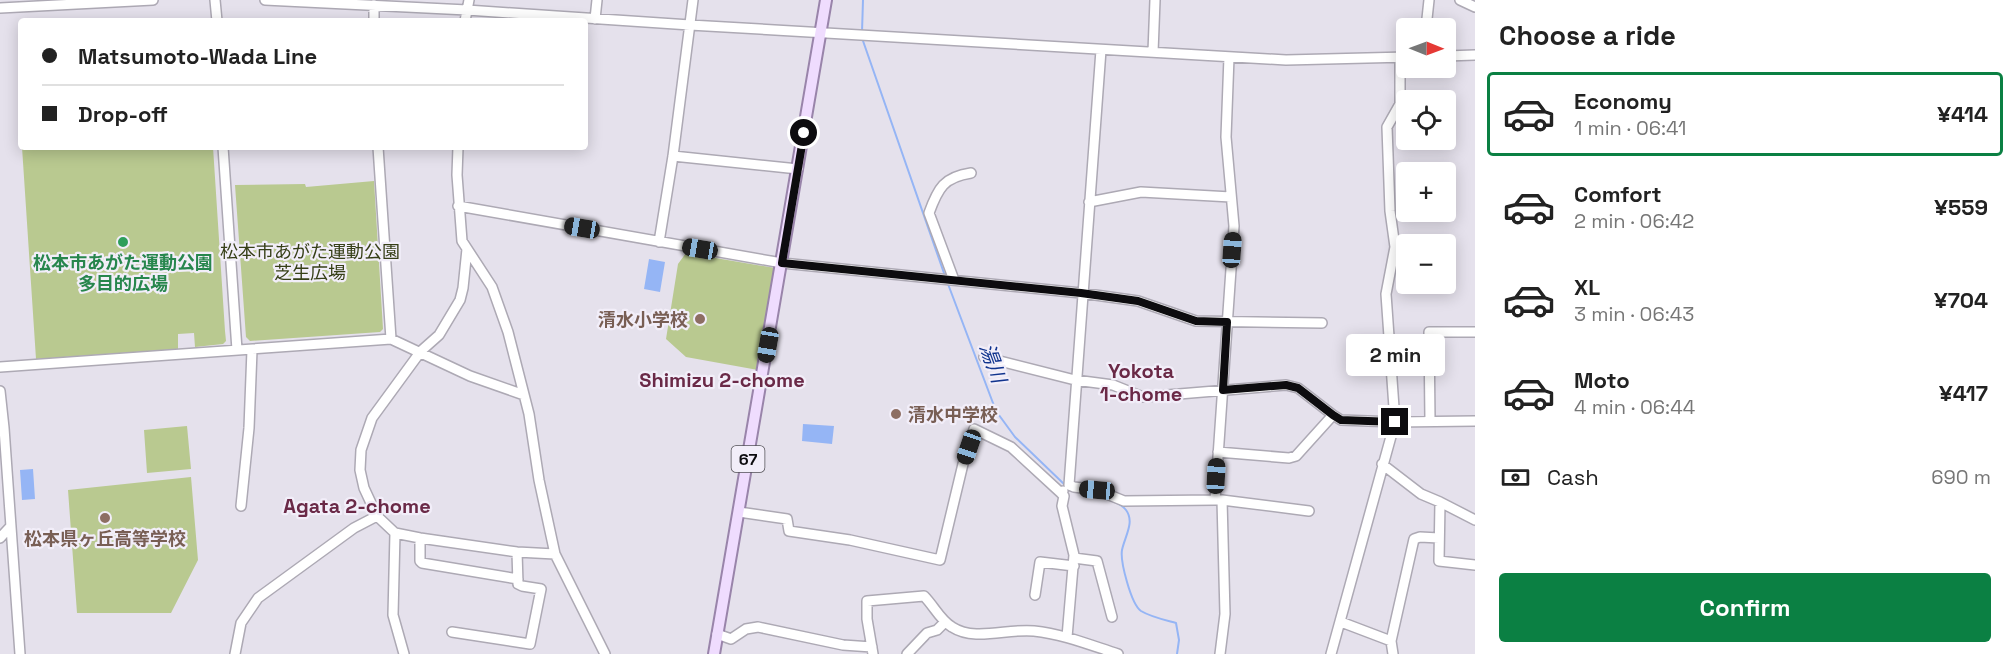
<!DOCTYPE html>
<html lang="en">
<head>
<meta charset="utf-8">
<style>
  body { margin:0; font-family:"Space Grotesk","Noto Sans JP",sans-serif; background:#f6f6f6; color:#222; height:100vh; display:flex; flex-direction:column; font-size:22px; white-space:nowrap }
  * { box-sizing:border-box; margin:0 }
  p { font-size:20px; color:#767676 }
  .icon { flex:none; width:33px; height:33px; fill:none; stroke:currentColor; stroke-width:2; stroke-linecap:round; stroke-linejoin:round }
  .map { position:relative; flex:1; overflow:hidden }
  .side { display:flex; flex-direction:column; background:#fff; width:540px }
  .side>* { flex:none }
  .guide { position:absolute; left:18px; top:18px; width:570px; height:132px; border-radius:6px; box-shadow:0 3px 15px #0003; display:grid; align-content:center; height:132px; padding:0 24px; background:#fff }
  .needle { width:39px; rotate:91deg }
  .buttons { position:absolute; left:1396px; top:18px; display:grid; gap:12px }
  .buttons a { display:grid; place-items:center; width:60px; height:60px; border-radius:6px; background:#fff; box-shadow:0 3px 15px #0003; font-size:30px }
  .end { position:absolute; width:27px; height:27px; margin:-14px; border:8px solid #0d0c0f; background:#fff; box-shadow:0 0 0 3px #fff }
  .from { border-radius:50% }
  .bubble { position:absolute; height:42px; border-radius:6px; background:#fff; box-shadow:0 3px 15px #0003; font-size:20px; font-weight:600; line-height:42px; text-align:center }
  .car { position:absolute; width:18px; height:36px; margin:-18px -9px; border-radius:8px; box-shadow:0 0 4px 2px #0007; background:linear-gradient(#222 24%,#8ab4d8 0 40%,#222 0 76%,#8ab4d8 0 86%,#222 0) }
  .guide b { display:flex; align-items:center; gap:21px; height:57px; font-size:22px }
  .guide b+b { border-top:2px solid #e0e0e0 }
  .guide i { width:15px; height:15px; background:#222 }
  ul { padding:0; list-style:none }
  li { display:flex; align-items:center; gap:18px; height:84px; margin:0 12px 9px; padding:0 12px; border:3px solid transparent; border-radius:6px }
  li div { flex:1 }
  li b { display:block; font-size:22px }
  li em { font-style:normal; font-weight:600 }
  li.active { border-color:#0b8043 }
  li>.icon { width:54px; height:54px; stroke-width:1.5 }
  h2 { padding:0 24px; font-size:27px; line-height:72px }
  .pay { display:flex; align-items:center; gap:15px; height:66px; padding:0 24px; font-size:22px }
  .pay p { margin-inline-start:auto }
  .cta { display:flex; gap:12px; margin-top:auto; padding:12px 24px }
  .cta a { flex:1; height:69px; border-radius:6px; background:#0b8043; color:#fff; font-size:24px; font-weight:600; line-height:69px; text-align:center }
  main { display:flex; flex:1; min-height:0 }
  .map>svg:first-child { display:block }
  .green { fill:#b9c990 }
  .water { fill:#95b5f5 }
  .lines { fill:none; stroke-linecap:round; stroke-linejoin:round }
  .stream { stroke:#95b5f5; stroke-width:2 }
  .minor-casing { stroke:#ada9b4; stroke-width:12 }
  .major-casing { stroke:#9984aa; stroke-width:14 }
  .minor { stroke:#fff; stroke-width:9 }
  .major { stroke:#efdcfe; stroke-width:10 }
  .route { stroke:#0d0c0f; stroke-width:8 }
  .leisure-dot { fill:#2e9e5b; stroke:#f2eef9; stroke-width:2 }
  .education-dot { fill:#8d6e63; stroke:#f2eef9; stroke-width:2 }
  .labels { text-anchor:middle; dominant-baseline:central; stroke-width:4.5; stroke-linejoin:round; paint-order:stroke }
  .shield { fill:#f2eef9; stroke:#525055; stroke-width:1.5 }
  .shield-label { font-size:16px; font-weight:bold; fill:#0d0c0f }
  .park-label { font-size:18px; fill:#363f17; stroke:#f2eef9 }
  .leisure-label { font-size:18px; font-weight:bold; fill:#27864d; stroke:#f2eef9 }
  .education-label { font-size:18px; font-weight:bold; fill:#785e54; stroke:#f2eef9; text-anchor:end }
  .water-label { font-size:20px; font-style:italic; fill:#11348e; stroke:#f2eef9 }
  .neighbourhood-label { font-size:20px; font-weight:bold; fill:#6a2947; stroke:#f2eef9 }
</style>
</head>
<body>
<main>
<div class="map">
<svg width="1475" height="654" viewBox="0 0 1475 654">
  <rect width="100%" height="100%" fill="#e5e1ec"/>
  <path class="green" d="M22 147H213L225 331 226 341 223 344 195 347 194 333 178 334V349L36 359Z
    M374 181 383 329 380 332 250 341 246 337 235 185 305 184 306 187Z
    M686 253 775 268 758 370 686 357 666 339 678 264Z
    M187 426 191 469 147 473 144 430Z
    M191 477 198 560 171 613H77L68 490Z"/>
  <path class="water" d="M649 259 665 262 660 292 644 289Z
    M803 424 834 426 832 444 802 441Z
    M33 469 35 499 22 500 20 470Z"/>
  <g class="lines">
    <path class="stream" d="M862 32 863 0
      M862 38 945 276
      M948 284 996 411 1015 437 1065 485
      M1092 494C1102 498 1119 501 1126 510 1135 522 1125 536 1122 550 1120 561 1131 604 1141 611 1151 617 1165 620 1176 623L1179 640 1177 654"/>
    <g class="minor-casing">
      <path id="minor" d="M215 0 217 21
        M265 0 467 10 690 25 1286 60 1407 57
        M1460 0 1475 7
        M0 8 153 0
        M595 19 597 0
        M374 21V5
        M465 21 469 0
        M1426 28 1429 0
        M1101 50 1069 485 1074 487 1097 490 1124 501 1215 500 1234 226 1226 137 1229 57
        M1153 52 1155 0
        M1446 56 1475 55
        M223 147 237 350
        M378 147 391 339
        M458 147 457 175 462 241 492 287 508 332 529 414 539 480 555 554 605 654
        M673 156 798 169
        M1089 202 1141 192 1231 197
        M458 206 782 263 1081 293 1138 301 1196 321 1322 323
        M659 242 673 156 693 0
        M954 280 929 213C938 188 944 177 971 173
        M984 357 1075 380 1113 385 1143 397 1286 385 1298 388 1333 415 1341 420 1395 422 1475 421
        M0 367 391 339 470 376 524 395
        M0 391 4 428 20 654
        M1430 421 1429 332H1475
        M1218 452 1289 458 1296 456 1333 415
        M1382 464 1421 494 1440 502 1439 561 1475 565
        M1063 491 1061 493 1064 496 1062 506 1074 555 1067 637
        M1215 500H1222L1225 614 1220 654
        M1222 500 1309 511
        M1440 502 1475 520
        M241 506 249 428 252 350
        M739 512 787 519 789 531 850 540 940 560 963 464 974 429 1011 447 1061 493
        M395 533 420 538 517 552 555 554
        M0 538 11 526
        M420 538V561L422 563 518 579
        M1074 558 1097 561 1112 617
        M1035 595 1040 562 1074 566
        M1341 622 1391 641
        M452 632 530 644 541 589 522 586 518 584 517 552
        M717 634 731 639 746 629 758 627 843 645 872 647
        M235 654 241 623 258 598 354 528 377 516
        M404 654 393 615 395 533 377 516 364 488 360 470 361 450 372 418 421 351 439 335 460 300 463 288 467 249
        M873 654 867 619V601L924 596C934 606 940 620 952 627 975 642 1008 628 1034 631 1063 634 1090 645 1118 654
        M907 654 927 633 937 630 945 622
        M1331 654 1395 422 1386 294 1395 247 1390 211 1387 127 1400 104V57
        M1393 654 1391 641 1414 539 1420 537 1439 538"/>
    </g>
    <g class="major-casing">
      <path id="major" d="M714 654 826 0"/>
    </g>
    <use href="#minor" class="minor"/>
    <use href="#major" class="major"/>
  </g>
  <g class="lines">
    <path class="route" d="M804 133 782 263 1081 293 1138 301 1196 321 1227 322 1223 390 1286 385 1298 388 1333 415 1341 420 1395 422"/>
  </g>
  <circle class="leisure-dot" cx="123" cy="242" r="6"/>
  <g class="education-dot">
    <circle cx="700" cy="319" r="6"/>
    <circle cx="896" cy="414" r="6"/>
    <circle cx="105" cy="518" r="6"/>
  </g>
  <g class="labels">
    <rect class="shield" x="731.5" y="446" width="33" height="26" rx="4.5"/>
    <g class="shield-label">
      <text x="748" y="459">67</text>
    </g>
    <g class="park-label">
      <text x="310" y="251">松本市あがた運動公園<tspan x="310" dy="21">芝生広場</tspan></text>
    </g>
    <g class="leisure-label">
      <text x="123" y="262">松本市あがた運動公園<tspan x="123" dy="21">多目的広場</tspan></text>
    </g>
    <g class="education-label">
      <text x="688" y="319">清水小学校</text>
      <text x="908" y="414" text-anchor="start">清水中学校</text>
      <text x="105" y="538" text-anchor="middle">松本県ヶ丘高等学校</text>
    </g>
    <g class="water-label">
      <text transform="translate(993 363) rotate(70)">湯川</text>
    </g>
    <g class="neighbourhood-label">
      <text x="1141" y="371">Yokota<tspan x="1141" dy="23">1-chome</tspan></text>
      <text x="722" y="380">Shimizu 2-chome</text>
      <text x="357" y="506">Agata 2-chome</text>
    </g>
  </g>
</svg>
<div class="buttons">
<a><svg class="needle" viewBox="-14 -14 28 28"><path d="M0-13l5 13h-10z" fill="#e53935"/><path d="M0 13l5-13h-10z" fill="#767676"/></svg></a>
<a><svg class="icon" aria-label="locate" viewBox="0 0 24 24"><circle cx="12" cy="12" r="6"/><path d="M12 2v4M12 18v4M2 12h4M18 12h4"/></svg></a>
<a>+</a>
<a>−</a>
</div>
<i class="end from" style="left:804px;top:133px"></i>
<i class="end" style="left:1395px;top:422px"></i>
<div class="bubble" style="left:1346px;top:334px;width:99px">2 min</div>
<i class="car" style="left:582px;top:228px;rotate:280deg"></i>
<i class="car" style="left:700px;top:249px;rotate:280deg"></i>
<i class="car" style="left:1232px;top:250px;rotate:4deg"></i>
<i class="car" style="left:768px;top:345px;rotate:190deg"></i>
<i class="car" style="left:969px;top:447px;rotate:199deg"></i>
<i class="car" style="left:1216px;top:476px;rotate:3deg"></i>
<i class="car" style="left:1097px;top:490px;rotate:275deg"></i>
<div class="guide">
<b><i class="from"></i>Matsumoto-Wada Line</b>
<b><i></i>Drop-off</b>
</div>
</div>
<section class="side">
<h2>Choose a ride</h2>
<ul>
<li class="active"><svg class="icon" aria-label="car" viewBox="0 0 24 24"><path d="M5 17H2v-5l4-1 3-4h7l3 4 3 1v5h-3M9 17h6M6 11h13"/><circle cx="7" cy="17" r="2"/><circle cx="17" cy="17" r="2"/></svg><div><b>Economy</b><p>1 min · 06:41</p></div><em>¥414</em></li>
<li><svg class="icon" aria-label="car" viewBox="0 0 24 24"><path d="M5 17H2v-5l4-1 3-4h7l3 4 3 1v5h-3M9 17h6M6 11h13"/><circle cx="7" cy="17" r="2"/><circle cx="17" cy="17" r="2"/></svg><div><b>Comfort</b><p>2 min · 06:42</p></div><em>¥559</em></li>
<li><svg class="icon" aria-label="car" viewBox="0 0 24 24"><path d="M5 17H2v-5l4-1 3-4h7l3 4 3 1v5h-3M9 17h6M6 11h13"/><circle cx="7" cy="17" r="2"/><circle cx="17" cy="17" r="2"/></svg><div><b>XL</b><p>3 min · 06:43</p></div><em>¥704</em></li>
<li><svg class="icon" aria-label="car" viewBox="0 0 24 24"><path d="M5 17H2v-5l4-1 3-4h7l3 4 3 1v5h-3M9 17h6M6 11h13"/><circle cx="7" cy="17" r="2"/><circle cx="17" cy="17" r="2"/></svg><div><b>Moto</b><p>4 min · 06:44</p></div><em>¥417</em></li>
</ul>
<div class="pay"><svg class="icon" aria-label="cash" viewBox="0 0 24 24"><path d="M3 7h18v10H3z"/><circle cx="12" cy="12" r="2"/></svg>Cash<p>690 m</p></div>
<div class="cta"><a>Confirm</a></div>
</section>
</main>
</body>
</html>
